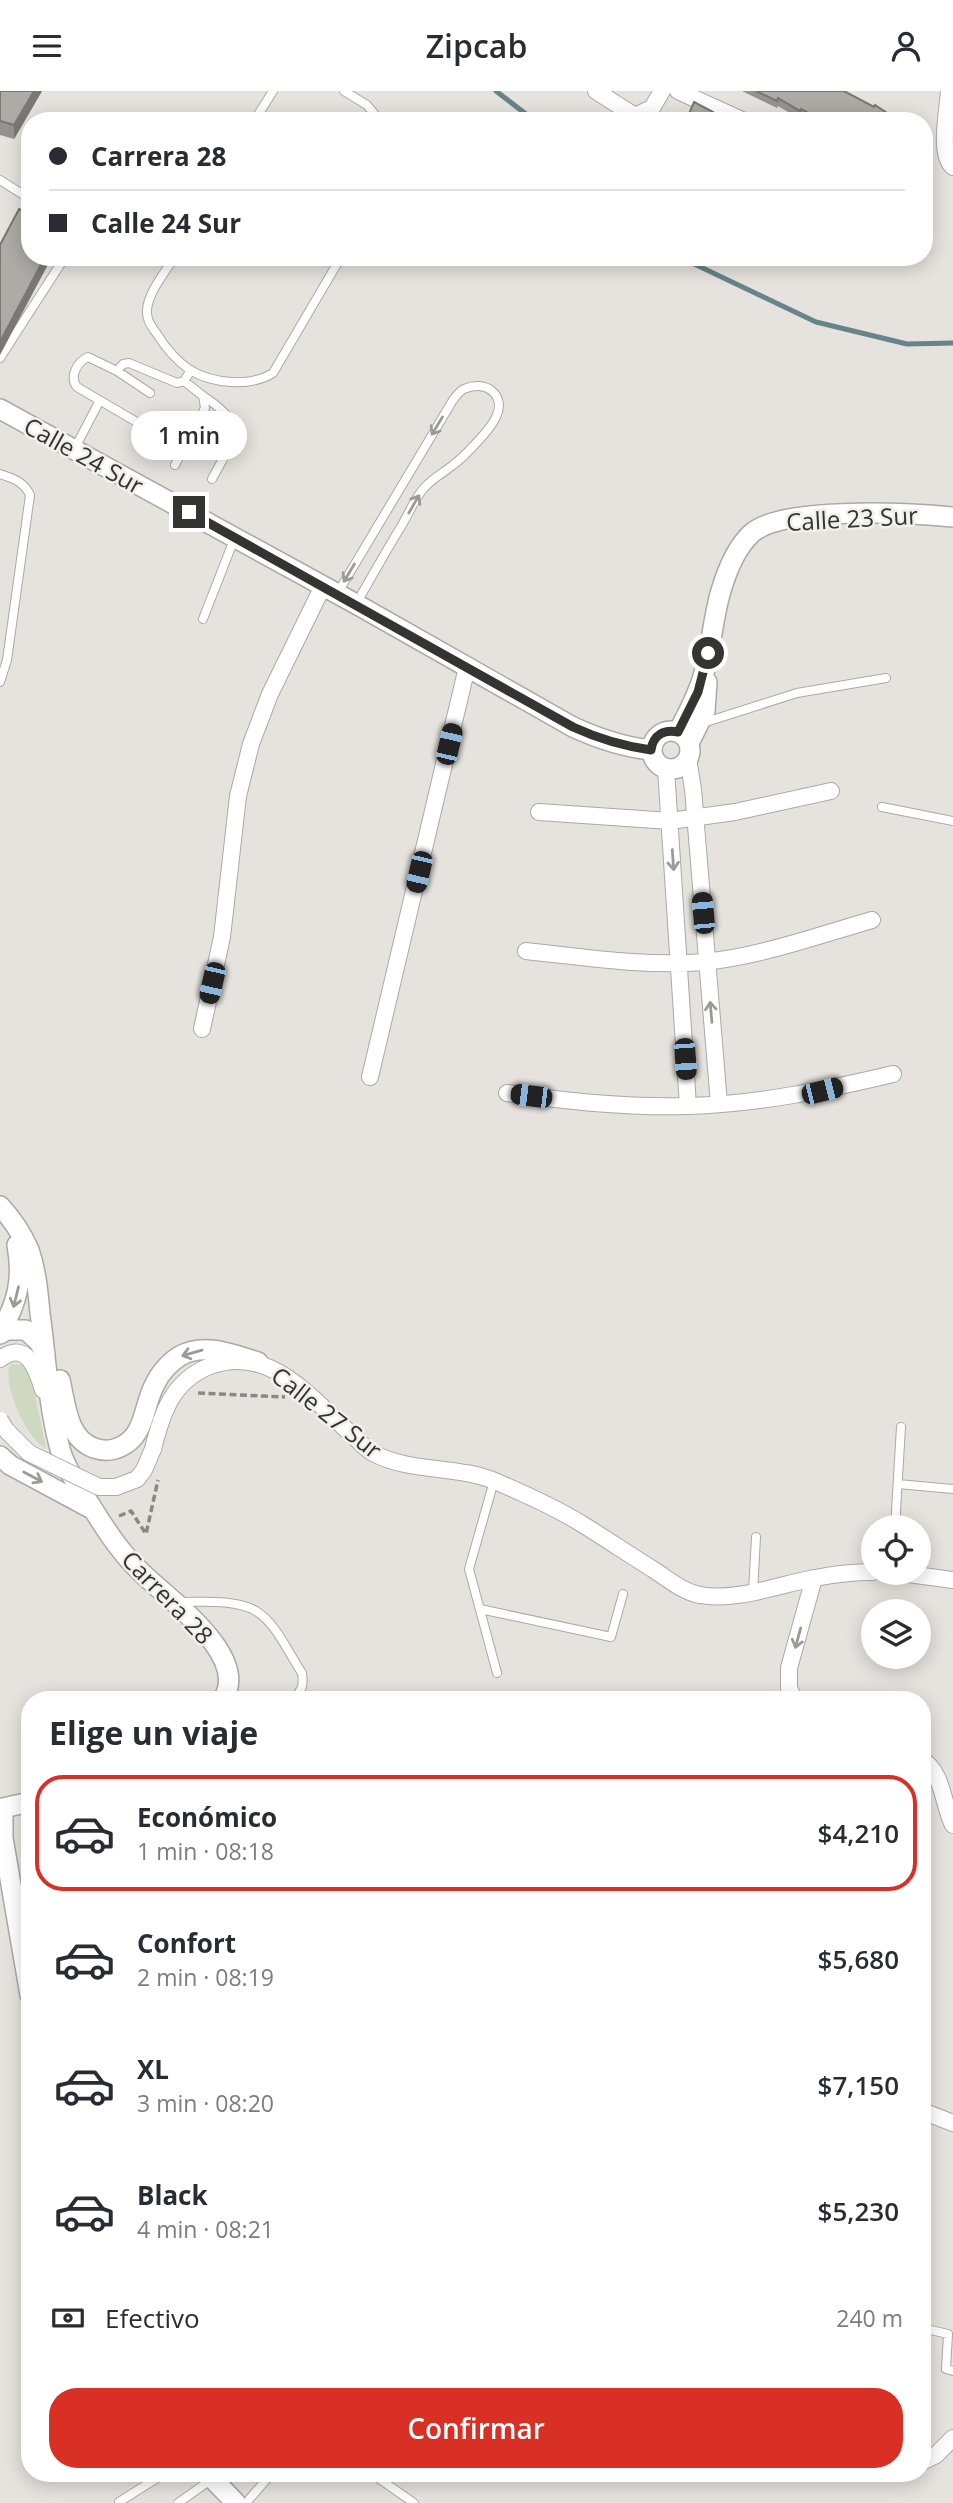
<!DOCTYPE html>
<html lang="es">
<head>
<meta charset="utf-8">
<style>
  body { margin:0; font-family:"Open Sans",sans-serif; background:#f7f7f7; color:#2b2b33; height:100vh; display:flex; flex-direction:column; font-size:26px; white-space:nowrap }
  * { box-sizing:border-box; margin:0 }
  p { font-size:23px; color:#7c7c81 }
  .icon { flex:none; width:38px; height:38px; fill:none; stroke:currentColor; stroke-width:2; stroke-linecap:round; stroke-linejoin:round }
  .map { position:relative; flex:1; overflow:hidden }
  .panel { position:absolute; left:21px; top:1600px; width:910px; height:791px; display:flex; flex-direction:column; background:#fff; border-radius:28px; box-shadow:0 4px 18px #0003 }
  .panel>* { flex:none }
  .banner { position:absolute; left:21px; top:21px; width:912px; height:154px; border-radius:28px; box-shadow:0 4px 18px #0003; display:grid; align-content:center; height:154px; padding:0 28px; background:#fff }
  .fabs { position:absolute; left:861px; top:1424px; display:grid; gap:14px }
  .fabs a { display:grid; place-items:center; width:70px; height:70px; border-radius:50%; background:#fff; box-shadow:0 4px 18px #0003; font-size:35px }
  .end { position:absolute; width:32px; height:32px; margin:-16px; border:9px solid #353432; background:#fff; box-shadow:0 0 0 4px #fff }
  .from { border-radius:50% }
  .bubble { position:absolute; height:49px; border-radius:24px; background:#fff; box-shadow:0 4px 18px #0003; font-size:23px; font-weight:600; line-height:49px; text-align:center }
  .car { position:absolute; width:21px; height:42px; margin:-21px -10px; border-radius:9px; box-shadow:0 0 5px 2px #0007; background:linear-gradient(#222 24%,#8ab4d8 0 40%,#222 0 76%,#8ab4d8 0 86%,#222 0) }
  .banner b { display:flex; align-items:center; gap:24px; height:66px; font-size:26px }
  .banner b+b { border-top:2px solid #e1e1e2 }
  .banner i { width:18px; height:18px; background:#2b2b33 }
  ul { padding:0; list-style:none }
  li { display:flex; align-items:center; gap:21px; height:116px; margin:0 14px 10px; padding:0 14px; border:4px solid transparent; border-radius:28px }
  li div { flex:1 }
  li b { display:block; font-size:26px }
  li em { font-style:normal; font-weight:600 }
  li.current { border-color:#d93025 }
  li>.icon { width:63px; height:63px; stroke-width:1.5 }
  h2 { padding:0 28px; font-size:32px; line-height:84px }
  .pay { display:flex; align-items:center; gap:18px; height:77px; padding:0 28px; font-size:26px }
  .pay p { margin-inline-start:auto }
  .action { display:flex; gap:14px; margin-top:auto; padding:14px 28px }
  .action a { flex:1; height:80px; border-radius:28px; background:#d93025; color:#fff; font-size:28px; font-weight:600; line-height:80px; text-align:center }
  header { display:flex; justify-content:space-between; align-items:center; height:91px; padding:0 28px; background:#fff; font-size:32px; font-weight:600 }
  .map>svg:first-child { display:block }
  .green { fill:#cfd9c1 }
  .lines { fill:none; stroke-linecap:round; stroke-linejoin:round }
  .stream { stroke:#668489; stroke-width:5 }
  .service-casing { stroke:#aba9a4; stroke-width:10 }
  .minor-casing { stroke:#aba9a4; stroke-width:18 }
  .tertiary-casing { stroke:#aba9a4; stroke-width:22 }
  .path { stroke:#8a8885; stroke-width:3.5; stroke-dasharray:7 3.5; stroke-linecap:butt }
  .service { stroke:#fff; stroke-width:8 }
  .minor { stroke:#fff; stroke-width:16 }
  .tertiary { stroke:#fff; stroke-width:19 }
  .minor-bridge-casing { stroke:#aba9a4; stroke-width:18; stroke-linecap:butt }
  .minor-bridge { stroke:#fff; stroke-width:16 }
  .wall { fill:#96928f }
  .shaded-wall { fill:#7a7774 }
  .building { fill:#aeaaa6; stroke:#7a7774; stroke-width:2 }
  .oneway { stroke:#9a9a98 }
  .route { stroke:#353432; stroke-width:9 }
  .labels { text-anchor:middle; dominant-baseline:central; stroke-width:5; stroke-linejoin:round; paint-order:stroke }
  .street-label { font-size:24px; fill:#353432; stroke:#f3f0eb }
</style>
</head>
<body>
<header><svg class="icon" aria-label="menu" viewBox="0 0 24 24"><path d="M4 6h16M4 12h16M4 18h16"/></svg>Zipcab<svg class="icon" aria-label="person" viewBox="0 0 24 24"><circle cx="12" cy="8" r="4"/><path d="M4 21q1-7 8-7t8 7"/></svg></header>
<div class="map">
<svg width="953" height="2412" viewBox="0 0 953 2412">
  <rect width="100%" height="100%" fill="#e6e3de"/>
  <path class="green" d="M11 1273 24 1274 31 1284 46 1357C25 1348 0 1287 11 1273Z"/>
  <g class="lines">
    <path class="stream" d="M496 0 535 30
      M684 166 688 170 816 231 907 253 953 252"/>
    <g class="service-casing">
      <path id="service" d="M344 0 367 14 380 30
        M254 30 273 0
        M0 89 30 108
        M174 166C166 181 148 201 147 219 146 229 152 236 157 243 165 256 177 270 190 279 213 293 251 296 273 282L341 166
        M0 267 65 166
        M117 280 123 273 129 272 177 292 184 290 191 279
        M203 305C248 334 234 347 212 388
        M135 330 77 296C69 286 77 271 88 266L117 280 150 302
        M75 357 99 311
        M175 374 205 317 203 305 184 290
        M0 383C13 387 24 391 30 404L7 569 0 591
        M337 503 453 309C456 305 460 300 464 298 485 288 507 304 496 326 491 338 464 366 453 374 443 382 433 387 424 397 415 407 409 422 402 434 386 460 371 487 356 513
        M203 528 235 446
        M703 632 797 602 886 587
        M882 716 953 730
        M494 1390 469 1478 497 1582
        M898 1393 953 1398
        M895 1437 901 1336
        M753 1501 756 1446
        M179 1511C203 1511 235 1508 256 1520 276 1532 289 1563 302 1582 304 1595 302 1600 292 1608
        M480 1518 611 1546 623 1503
        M922 2237 948 2243 946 2278 953 2280
        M371 2382 414 2412
        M119 2411 165 2382
        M178 2412 212 2388
        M246 2412 272 2382"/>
    </g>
    <g class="minor-casing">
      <path id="minor" d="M596 0 635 25 652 17 662 0
        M678 0 744 30
        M949 0C948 19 938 63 953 76
        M688 668 693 698 719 1013
        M666 678 688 1015
        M539 721 670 730 735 721 831 700
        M526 860C583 866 647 876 704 871 761 865 817 845 872 829
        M202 938 222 846 238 705 251 653 270 603 323 495
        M370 986 467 576
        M507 1002C567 1010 627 1017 688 1015 758 1013 826 999 893 983
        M0 1268C27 1248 37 1279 43 1299
        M153 1358C162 1322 172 1290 210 1275 269 1253 310 1306 349 1341 357 1348 364 1357 373 1362 410 1382 458 1374 497 1391 525 1403 556 1417 582 1433 606 1448 630 1464 654 1479 668 1488 683 1501 700 1504 735 1511 781 1493 815 1487 835 1483 853 1481 873 1481
        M901 1482 953 1489
        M794 1608 789 1597V1577L814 1487
        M922 1669C943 1680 943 1715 953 1734
        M922 2020 953 2032
        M922 2371 936 2364 953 2347"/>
    </g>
    <g class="tertiary-casing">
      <path id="tertiary" d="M0 318 356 513 573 636C599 648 623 656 651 659
        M652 659a19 19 0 1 1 38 0a19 19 0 1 1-38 0Z
        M678 641C688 622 698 603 704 582 711 556 713 529 720 503 726 482 735 457 752 442 783 415 911 422 953 426
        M689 652 705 620 707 591
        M0 1115C12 1128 22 1143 29 1159 36 1179 38 1201 40 1222 46 1266 48 1312 59 1354 64 1376 79 1396 91 1415 106 1439 122 1464 143 1483 168 1508 251 1565 223 1608
        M0 1241C18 1212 23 1187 17 1154
        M0 1243 7 1239H26L39 1251 45 1262
        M60 1289C66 1314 67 1347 94 1357 103 1360 112 1360 120 1356 146 1345 143 1314 155 1293 160 1282 170 1271 180 1265 204 1251 234 1264 258 1271
        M0 1365 10 1374 90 1417
        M30 1711 3 1717V1747L30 1904
        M207 2382 236 2412"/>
    </g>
    <path class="path" d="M198 1302 285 1306
      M119 1425 131 1420 146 1443 158 1389"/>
    <use href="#service" class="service"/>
    <use href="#minor" class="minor"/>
    <use href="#tertiary" class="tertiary"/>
    <g class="minor-bridge-casing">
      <path id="minor-bridge" d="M0 1329 6 1339 29 1362 99 1396H116L137 1388 144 1379 153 1358"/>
    </g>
    <use href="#minor-bridge" class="minor-bridge"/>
  </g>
  <path class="wall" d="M0 0H42L14 48 0 44Z
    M742 0H844L893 30H810L801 25 800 28 778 15 777 17Z"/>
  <path class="shaded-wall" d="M34 0H42L14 48V34Z
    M45 166H52L0 264V251Z"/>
  <path class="building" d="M0 0H34L14 34 0 30Z
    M756 0H844L874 16 875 14 893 26 892 30H825L801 18 800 20 778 7 777 10Z
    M694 11 713 21 709 30H686Z
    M714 22 729 30H709Z
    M19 118 30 124V166H45L0 251V154Z"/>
  <defs><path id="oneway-shaft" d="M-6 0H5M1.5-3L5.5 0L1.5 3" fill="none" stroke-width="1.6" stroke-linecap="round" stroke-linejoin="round" transform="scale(1.75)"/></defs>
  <g class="oneway">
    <use href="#oneway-shaft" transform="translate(437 335) rotate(121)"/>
    <use href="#oneway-shaft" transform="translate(414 413) rotate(-60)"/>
    <use href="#oneway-shaft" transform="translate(349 482) rotate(121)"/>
    <use href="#oneway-shaft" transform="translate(673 769) rotate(86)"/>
    <use href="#oneway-shaft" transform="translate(711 921) rotate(-95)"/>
    <use href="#oneway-shaft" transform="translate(16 1206) rotate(104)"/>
    <use href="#oneway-shaft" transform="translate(192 1262) rotate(164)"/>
    <use href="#oneway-shaft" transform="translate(33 1386) rotate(28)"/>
    <use href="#oneway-shaft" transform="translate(798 1547) rotate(105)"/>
  </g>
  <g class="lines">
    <path class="route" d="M189 421 573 636C599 648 623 655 651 659 653 644 664 638 678 641L698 601 708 562"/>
  </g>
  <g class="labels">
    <g class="street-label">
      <text transform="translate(84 364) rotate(29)">Calle 24 Sur</text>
      <text transform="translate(852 427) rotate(-3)">Calle 23 Sur</text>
      <text transform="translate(327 1321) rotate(38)">Calle 27 Sur</text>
      <text transform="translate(168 1506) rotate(46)">Carrera 28</text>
    </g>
  </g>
</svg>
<div class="fabs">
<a><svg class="icon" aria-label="locate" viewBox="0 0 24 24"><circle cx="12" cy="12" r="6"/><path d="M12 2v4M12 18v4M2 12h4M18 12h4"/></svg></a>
<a><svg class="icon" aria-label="layers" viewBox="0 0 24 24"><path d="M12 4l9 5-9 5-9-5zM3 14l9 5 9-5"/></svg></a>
</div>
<i class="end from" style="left:708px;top:562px"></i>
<i class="end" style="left:189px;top:421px"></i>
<div class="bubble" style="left:131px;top:320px;width:116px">1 min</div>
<i class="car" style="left:449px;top:653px;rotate:13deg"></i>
<i class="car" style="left:419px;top:781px;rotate:193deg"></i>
<i class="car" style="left:703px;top:822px;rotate:355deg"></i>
<i class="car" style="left:212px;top:892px;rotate:193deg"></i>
<i class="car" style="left:685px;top:968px;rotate:176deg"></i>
<i class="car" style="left:822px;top:1000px;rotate:76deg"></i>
<i class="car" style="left:531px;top:1005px;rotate:277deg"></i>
<div class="banner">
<b><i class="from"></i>Carrera 28</b>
<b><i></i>Calle 24 Sur</b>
</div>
<section class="panel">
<h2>Elige un viaje</h2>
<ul>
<li class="current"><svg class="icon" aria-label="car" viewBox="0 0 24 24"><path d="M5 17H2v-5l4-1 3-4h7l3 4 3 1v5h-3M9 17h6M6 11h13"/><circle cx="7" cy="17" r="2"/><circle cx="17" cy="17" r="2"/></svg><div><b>Económico</b><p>1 min · 08:18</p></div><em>$4,210</em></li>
<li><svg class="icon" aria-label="car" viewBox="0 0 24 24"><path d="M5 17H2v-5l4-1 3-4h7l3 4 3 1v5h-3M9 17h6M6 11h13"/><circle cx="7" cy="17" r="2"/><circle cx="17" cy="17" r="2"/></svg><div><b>Confort</b><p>2 min · 08:19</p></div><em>$5,680</em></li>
<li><svg class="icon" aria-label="car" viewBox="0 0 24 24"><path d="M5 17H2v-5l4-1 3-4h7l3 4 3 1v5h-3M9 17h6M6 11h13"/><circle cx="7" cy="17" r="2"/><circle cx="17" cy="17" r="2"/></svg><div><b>XL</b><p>3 min · 08:20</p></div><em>$7,150</em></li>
<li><svg class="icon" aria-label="car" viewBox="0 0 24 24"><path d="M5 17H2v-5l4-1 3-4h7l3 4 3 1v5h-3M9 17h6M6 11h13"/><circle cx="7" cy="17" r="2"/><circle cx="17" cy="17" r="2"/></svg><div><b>Black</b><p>4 min · 08:21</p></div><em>$5,230</em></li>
</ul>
<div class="pay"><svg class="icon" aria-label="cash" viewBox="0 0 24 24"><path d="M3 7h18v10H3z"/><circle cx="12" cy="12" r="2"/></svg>Efectivo<p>240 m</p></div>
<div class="action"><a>Confirmar</a></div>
</section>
</div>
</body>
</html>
